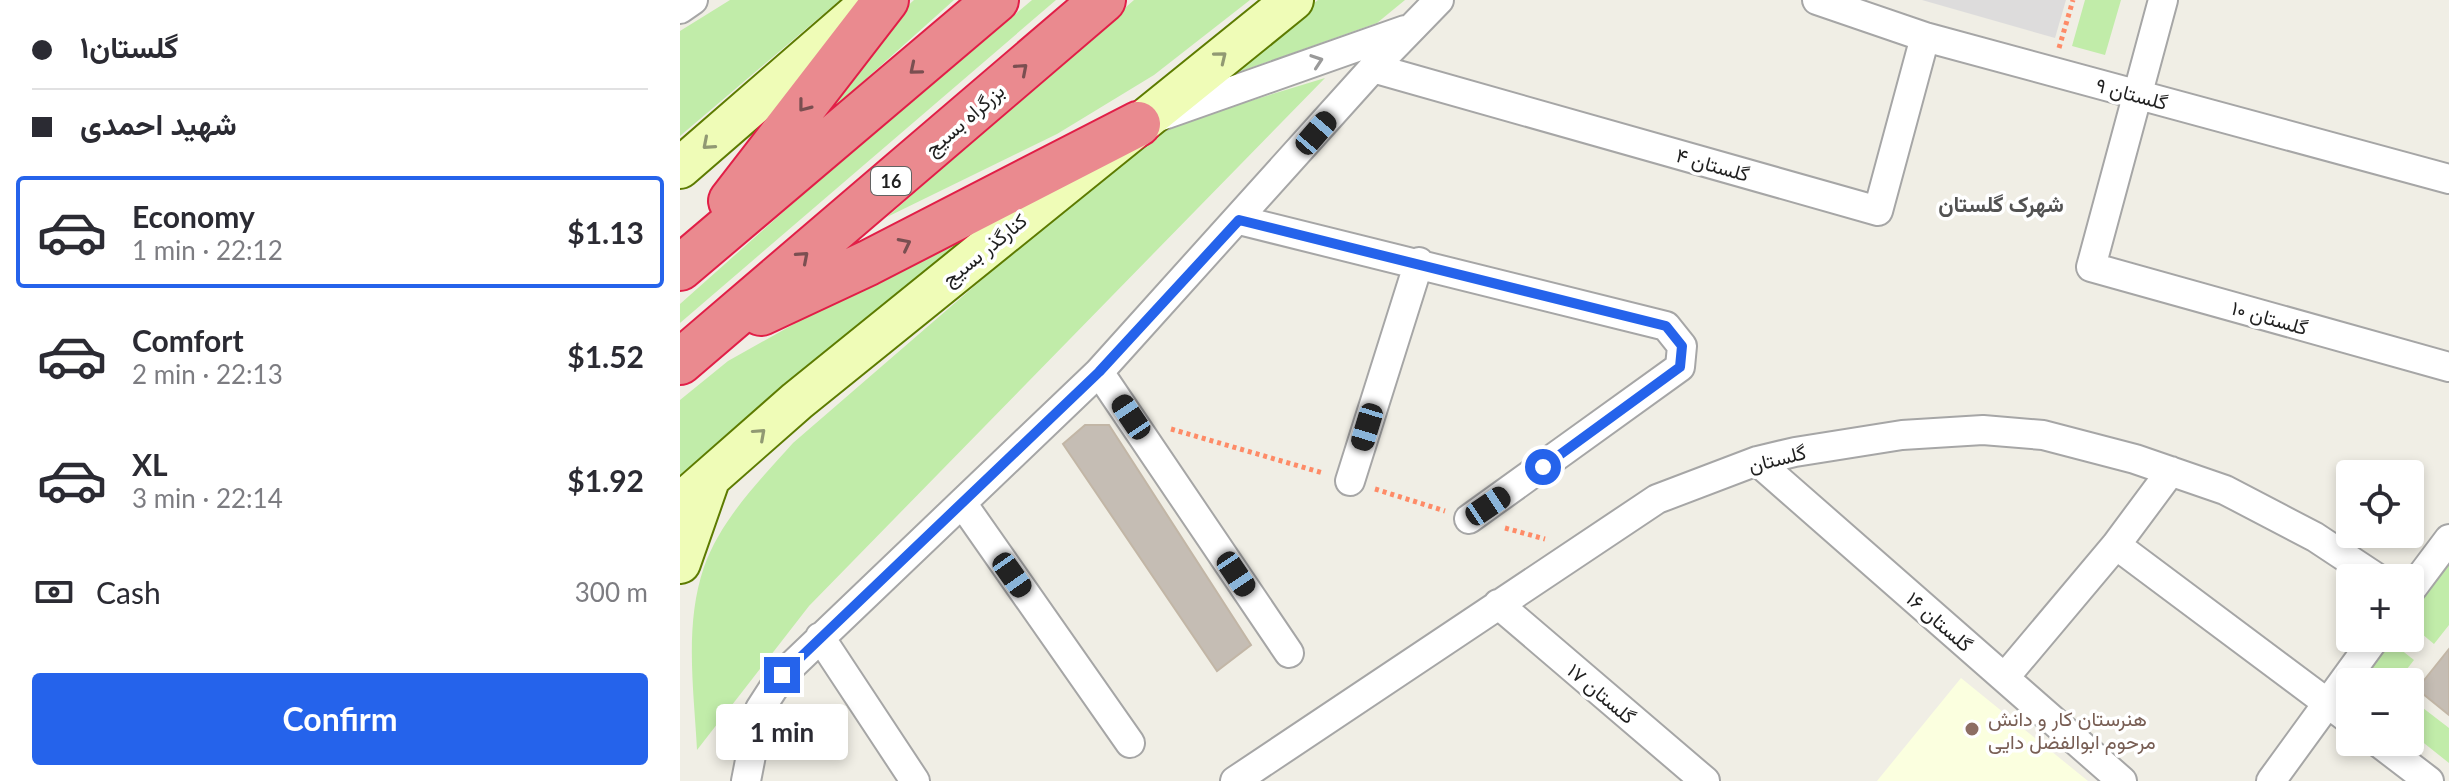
<!DOCTYPE html>
<html lang="en">
<head>
<meta charset="utf-8">
<style>
  body { margin:0; font-family:Lato,Vazirmatn,sans-serif; background:#f7f7f7; color:#2b2b33; height:100vh; display:flex; flex-direction:column; font-size:30px; white-space:nowrap }
  * { box-sizing:border-box; margin:0 }
  p { font-size:26px; color:#7c7c81 }
  .icon { flex:none; width:44px; height:44px; fill:none; stroke:currentColor; stroke-width:2; stroke-linecap:round; stroke-linejoin:round }
  .map { position:relative; flex:1; overflow:hidden }
  .sheet { display:flex; flex-direction:column; background:#fff; width:680px }
  .sheet>* { flex:none }
  .banner { display:grid; align-content:center; height:176px; padding:0 32px; background:#fff }
  .tools { position:absolute; left:1656px; top:460px; display:grid; gap:16px }
  .tools a { display:grid; place-items:center; width:88px; height:88px; border-radius:8px; background:#fff; box-shadow:0 4px 12px #0003; font-size:40px }
  .end { position:absolute; width:36px; height:36px; margin:-18px; border:10px solid #2563eb; background:#fff; box-shadow:0 0 0 4px #fff }
  .from { border-radius:50% }
  .bubble { position:absolute; height:56px; border-radius:8px; background:#fff; box-shadow:0 4px 12px #0003; font-size:26px; font-weight:700; line-height:56px; text-align:center }
  .car { position:absolute; width:24px; height:48px; margin:-24px -12px; border-radius:10px; box-shadow:0 0 6px 2px #0007; background:linear-gradient(#222 24%,#8ab4d8 0 40%,#222 0 76%,#8ab4d8 0 86%,#222 0) }
  .banner b { display:flex; align-items:center; gap:28px; height:76px; font-size:30px }
  .banner b+b { border-top:2px solid #e1e1e2 }
  .banner i { width:20px; height:20px; background:#2b2b33 }
  ul { padding:0; list-style:none }
  li { display:flex; align-items:center; gap:24px; height:112px; margin:0 16px 12px; padding:0 16px; border:4px solid transparent; border-radius:8px }
  li div { flex:1 }
  li b { display:block; font-size:30px }
  li em { font-style:normal; font-weight:700 }
  li.current { border-color:#2563eb }
  li>.icon { width:72px; height:72px; stroke-width:1.5 }
  .pay { display:flex; align-items:center; gap:20px; height:88px; padding:0 32px; font-size:30px }
  .pay p { margin-inline-start:auto }
  .primary-button { display:flex; gap:16px; margin-top:auto; padding:16px 32px }
  .primary-button a { flex:1; height:92px; border-radius:8px; background:#2563eb; color:#fff; font-size:32px; font-weight:700; line-height:92px; text-align:center }
  main { display:flex; flex:1; min-height:0 }
  .map>svg:first-child { display:block }
  .residential { fill:#dddcdc }
  .education { fill:#fbffdf }
  .grass { fill:#c1eca9 }
  .building { fill:#c5bdb4; stroke:#c2b6a6; stroke-width:2 }
  .lines { fill:none; stroke-linecap:round; stroke-linejoin:round }
  .street-casing { stroke:#a6a6a6; stroke-width:32 }
  .secondary-casing { stroke:#5d7b01; stroke-width:44 }
  .highway-casing { stroke:#e11f47; stroke-width:48 }
  .path { stroke:#fe8b67; stroke-width:5; stroke-dasharray:4 4; stroke-linecap:butt }
  .street { stroke:#fff; stroke-width:28 }
  .secondary { stroke:#effcb7; stroke-width:40 }
  .highway { stroke:#ea8a8f; stroke-width:44 }
  .oneway { stroke:#919973 }
  .oneway2 { stroke:#9a9a9a }
  .oneway3 { stroke:#7a4f51 }
  .route { stroke:#2563eb; stroke-width:10 }
  .education-dot { fill:#8d6e63; stroke:#fff; stroke-width:3 }
  .labels { text-anchor:middle; dominant-baseline:central; stroke-width:7; stroke-linejoin:round; paint-order:stroke }
  .shield { fill:#fff; stroke:#626262; stroke-width:2 }
  .shield-label { font-size:18px; font-weight:bold; fill:#1f1f1f }
  .street-label { font-size:20px; fill:#1f1f1f; stroke:#fff }
  .education-label { font-size:20px; fill:#785e54; stroke:#fff; text-anchor:start }
  .neighbourhood-label { font-size:22px; font-weight:bold; fill:#525252; stroke:#fff }
</style>
</head>
<body>
<main>
<section class="sheet">
<div class="banner">
<b><i class="from"></i>گلستان۱</b>
<b><i></i>شهید احمدی</b>
</div>
<ul>
<li class="current"><svg class="icon" aria-label="car" viewBox="0 0 24 24"><path d="M5 17H2v-5l4-1 3-4h7l3 4 3 1v5h-3M9 17h6M6 11h13"/><circle cx="7" cy="17" r="2"/><circle cx="17" cy="17" r="2"/></svg><div><b>Economy</b><p>1 min · 22:12</p></div><em>$1.13</em></li>
<li><svg class="icon" aria-label="car" viewBox="0 0 24 24"><path d="M5 17H2v-5l4-1 3-4h7l3 4 3 1v5h-3M9 17h6M6 11h13"/><circle cx="7" cy="17" r="2"/><circle cx="17" cy="17" r="2"/></svg><div><b>Comfort</b><p>2 min · 22:13</p></div><em>$1.52</em></li>
<li><svg class="icon" aria-label="car" viewBox="0 0 24 24"><path d="M5 17H2v-5l4-1 3-4h7l3 4 3 1v5h-3M9 17h6M6 11h13"/><circle cx="7" cy="17" r="2"/><circle cx="17" cy="17" r="2"/></svg><div><b>XL</b><p>3 min · 22:14</p></div><em>$1.92</em></li>
</ul>
<div class="pay"><svg class="icon" aria-label="cash" viewBox="0 0 24 24"><path d="M3 7h18v10H3z"/><circle cx="12" cy="12" r="2"/></svg>Cash<p>300 m</p></div>
<div class="primary-button"><a>Confirm</a></div>
</section>
<div class="map">
<svg width="1769" height="781" viewBox="0 0 1769 781">
  <rect width="100%" height="100%" fill="#f0eee5"/>
  <path class="residential" d="M1242 0H1386L1375 38Z"/>
  <path class="education" d="M1281 678 1408 781H1197Z"/>
  <path class="grass" d="M50 0H160L0 136V31Z
    M234 0H274L120 138 194 37Z
    M352 0H376L0 323V304L128 190Z
    M454 0H570L474 75 377 134 207 217Z
    M638 0H725L697 23 539 79Z
    M1405 0H1441L1425 55 1392 46Z
    M645 78 129 606 17 750C14 691 4 625 24 567 41 519 80 480 113 443L475 130Z
    M324 206 0 482V400L48 361Z
    M1769 565V625L1754 644 1730 624V613Z
    M1706 638 1734 660 1717 682H1673Z
    M1730 698 1769 728V763L1730 732Z"/>
  <path class="building" d="M405 425H429L571 645 537 671 383 444Z
    M1769 649V715L1737 689Z"/>
  <g class="lines">
    <g class="street-casing">
      <path id="street" d="M1137 0 1245 37 1769 179
        M1483 0 1411 267 1769 367
        M0 9 13 0
        M693 68 1198 211 1245 37
        M481 116 725 30
        M559 220 986 326 1002 346 1000 367 789 519
        M419 372 609 653
        M1077 461 1442 781
        M670 481 739 262
        M282 503 450 743
        M1436 545 1670 720
        M1730 591 1769 539
        M818 604 1025 781
        M140 637 235 781
        M1325 677 1436 545 1491 471
        M1698 742 1749 781
        M66 781 80 709 102 675 419 372 693 68 759 0
        M555 781 977 499 1077 461 1115 452 1222 435 1303 430 1363 435 1455 459 1545 490 1635 537 1697 578
        M1591 781 1695 638"/>
    </g>
    <g class="secondary-casing">
      <path id="secondary" d="M0 168 190 3
        M0 504 117 401 613 0
        M0 563 29 480"/>
    </g>
    <g class="highway-casing">
      <path id="highway" d="M51 201 206 0
        M0 268 316 0
        M81 313 188 263 458 124
        M0 362 423 0"/>
    </g>
    <path class="path" d="M1379 48 1393 0
      M491 429 643 473
      M695 489 765 511
      M825 528 865 539"/>
    <use href="#street" class="street"/>
    <use href="#secondary" class="secondary"/>
    <use href="#highway" class="highway"/>
  </g>
  <defs><path id="oneway-chevron" d="M-2-3.5L2.5 0L-2 3.5" fill="none" stroke-width="1.6" stroke-linecap="round" stroke-linejoin="round" transform="scale(2)"/></defs>
  <g class="oneway">
    <use href="#oneway-chevron" transform="translate(541 57) rotate(-39)"/>
    <use href="#oneway-chevron" transform="translate(28 144) rotate(139)"/>
    <use href="#oneway-chevron" transform="translate(80 434) rotate(-42)"/>
  </g>
  <use class="oneway2" href="#oneway-chevron" transform="translate(637 61) rotate(-19)"/>
  <g class="oneway3">
    <use href="#oneway-chevron" transform="translate(235 69) rotate(140)"/>
    <use href="#oneway-chevron" transform="translate(342 69) rotate(-41)"/>
    <use href="#oneway-chevron" transform="translate(124 106) rotate(128)"/>
    <use href="#oneway-chevron" transform="translate(225 244) rotate(-27)"/>
    <use href="#oneway-chevron" transform="translate(123 257) rotate(-41)"/>
  </g>
  <g class="lines">
    <path class="route" d="M102 675 419 372 559 220 986 326 1002 346 1000 367 863 467"/>
  </g>
  <circle class="education-dot" cx="1292" cy="729" r="8"/>
  <g class="labels">
    <rect class="shield" x="191" y="167" width="40" height="28" rx="6"/>
    <g class="shield-label">
      <text x="211" y="181">16</text>
    </g>
    <g class="street-label">
      <text transform="translate(1452 93) rotate(15)">گلستان ۹</text>
      <text transform="translate(284 119) rotate(-41)">بزرگراه بسیج</text>
      <text transform="translate(1033 164) rotate(16)">گلستان ۴</text>
      <text transform="translate(304 249) rotate(-39)">کنارگذر بسیج</text>
      <text transform="translate(1590 317) rotate(16)">گلستان ۱۰</text>
      <text transform="translate(1097 458) rotate(-14)">گلستان</text>
      <text transform="translate(1260 621) rotate(41)">گلستان ۱۶</text>
      <text transform="translate(922 693) rotate(40)">گلستان ۱۷</text>
    </g>
    <g class="education-label">
      <text x="1308" y="718">هنرستان کار و دانش<tspan x="1308" dy="23">مرحوم ابوالفضل دایی</tspan></text>
    </g>
    <g class="neighbourhood-label">
      <text x="1321" y="203">شهرک گلستان</text>
    </g>
  </g>
</svg>
<div class="tools">
<a><svg class="icon" aria-label="locate" viewBox="0 0 24 24"><circle cx="12" cy="12" r="6"/><path d="M12 2v4M12 18v4M2 12h4M18 12h4"/></svg></a>
<a>+</a>
<a>−</a>
</div>
<i class="end from" style="left:863px;top:467px"></i>
<i class="end" style="left:102px;top:675px"></i>
<div class="bubble" style="left:36px;top:704px;width:132px">1 min</div>
<i class="car" style="left:636px;top:133px;rotate:41deg"></i>
<i class="car" style="left:451px;top:417px;rotate:326deg"></i>
<i class="car" style="left:687px;top:427px;rotate:197deg"></i>
<i class="car" style="left:808px;top:506px;rotate:56deg"></i>
<i class="car" style="left:556px;top:574px;rotate:146deg"></i>
<i class="car" style="left:332px;top:575px;rotate:145deg"></i>
</div>
</main>
</body>
</html>
